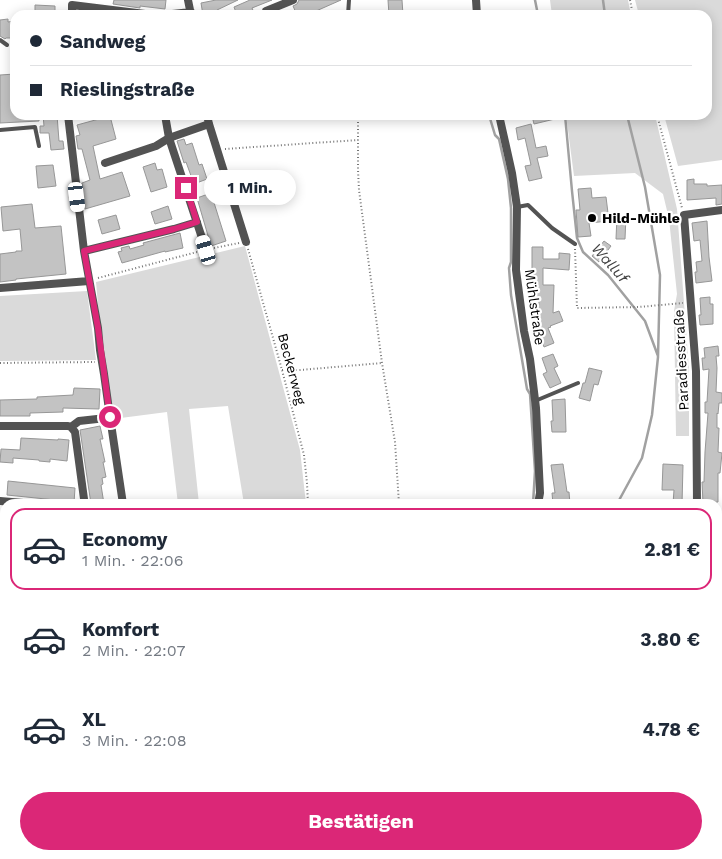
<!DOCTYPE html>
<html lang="de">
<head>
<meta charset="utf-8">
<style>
  body { margin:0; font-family:"Work Sans",sans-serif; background:#f2f2f3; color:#1f2937; height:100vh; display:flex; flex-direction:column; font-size:19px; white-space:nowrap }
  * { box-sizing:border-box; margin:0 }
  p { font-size:16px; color:#747a83 }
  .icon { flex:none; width:28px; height:28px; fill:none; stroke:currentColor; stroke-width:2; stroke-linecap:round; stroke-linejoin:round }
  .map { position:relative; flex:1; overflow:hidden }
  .details { position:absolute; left:0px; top:499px; width:722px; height:361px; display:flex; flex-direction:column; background:#fff; border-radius:15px 15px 0 0; box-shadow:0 2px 12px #0003 }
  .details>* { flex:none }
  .guide { position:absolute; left:10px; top:10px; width:702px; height:110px; border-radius:15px; box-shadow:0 2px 12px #0003; display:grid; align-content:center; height:110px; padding:0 20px; background:#fff }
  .end { position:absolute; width:22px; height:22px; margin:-11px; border:6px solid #db2777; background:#fff; box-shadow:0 0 0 2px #fff }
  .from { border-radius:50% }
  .bubble { position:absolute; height:35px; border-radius:18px; background:#fff; box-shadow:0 2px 12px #0003; font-size:16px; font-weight:700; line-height:35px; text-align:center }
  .car { position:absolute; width:15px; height:30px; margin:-15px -8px; border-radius:6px; box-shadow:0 0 4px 1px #0007; background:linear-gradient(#fff 24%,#345 0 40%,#fff 0 76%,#345 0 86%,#fff 0) }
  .guide b { display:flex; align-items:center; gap:18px; height:48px; font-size:19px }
  .guide b+b { border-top:1px solid #e0e1e3 }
  .guide i { width:12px; height:12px; background:#1f2937 }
  ul { padding:9px 0 0; list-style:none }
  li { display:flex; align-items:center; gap:15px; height:82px; margin:0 10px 8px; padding:0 10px; border:2px solid transparent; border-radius:15px }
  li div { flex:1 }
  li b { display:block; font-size:19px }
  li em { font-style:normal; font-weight:700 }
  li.selected { border-color:#db2777 }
  li>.icon { width:45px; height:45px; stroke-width:1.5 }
  .action { display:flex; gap:10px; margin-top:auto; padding:10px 20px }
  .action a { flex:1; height:58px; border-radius:30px; background:#db2777; color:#fff; font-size:20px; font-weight:700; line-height:58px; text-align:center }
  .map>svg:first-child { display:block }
  .green { fill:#dadada }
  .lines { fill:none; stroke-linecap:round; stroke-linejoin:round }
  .stream { stroke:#a1a1a1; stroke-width:2.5 }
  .building { fill:#c3c3c3; stroke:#979797 }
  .path { stroke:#757575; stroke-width:2; stroke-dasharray:1 2.5; stroke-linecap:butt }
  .service { stroke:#535353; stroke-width:4 }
  .minor { stroke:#535353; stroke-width:8 }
  .route { stroke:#db2777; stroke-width:6 }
  .poi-dot { fill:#000; stroke:#fff; stroke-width:2 }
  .labels { text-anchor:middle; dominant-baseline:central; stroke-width:4.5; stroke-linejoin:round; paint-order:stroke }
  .poi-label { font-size:14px; font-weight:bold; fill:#000; stroke:#fff; text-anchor:start }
  .street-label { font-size:14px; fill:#000; stroke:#fff }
  .water-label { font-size:15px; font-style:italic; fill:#424242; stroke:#fff }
</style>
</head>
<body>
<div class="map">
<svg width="722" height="859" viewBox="0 0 722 859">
  <rect width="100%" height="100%" fill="#fff"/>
  <path class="green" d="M550 0H628L631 15H552Z
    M635 0H722V160L678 166 664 115H708V15H639Z
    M566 115H655L677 209 689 370V436H676L674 311 677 294 669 219 663 194 635 173 574 176Z
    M245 246 300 450 306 504H244L228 406 189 409 199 504H178L167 412 113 419 101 339 96 282Z
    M87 291 96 360 0 361V296Z
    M0 584H5V613L0 612Z
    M0 736H5V762L0 761Z"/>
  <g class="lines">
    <path class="stream" d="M535 0 538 15
      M603 0 605 15
      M489 115 495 135 499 139 508 179 511 208V262L509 268 511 295 527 389 530 394 535 471 533 504
      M565 115 572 191 577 238 583 252 608 275 645 321 658 356
      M617 504 642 458 652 415 658 357 660 275 645 187 627 115
      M533 855V859
      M646 855 647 859"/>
  </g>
  <path class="building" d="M114 0H166L165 9 140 6V8L113 4Z
    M216 0H238L217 10 218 15H203L201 3Z
    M250 0H272L252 8 255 15H237L234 7Z
    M299 0H341L307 15H297L293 6 297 4Z
    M388 0H402L403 15H389Z
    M35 5 55 6V15H35Z
    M8 19V22L15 21V38H6L5 39 0 36V20Z
    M15 74V115H39V121L0 123V75Z
    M43 115H57L59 141H63L64 149 51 150 49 133H40V126H44Z
    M537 115H559V118L534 124 532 116Z
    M110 116 116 139 93 146 100 179 122 172 130 196 85 209 82 183 90 180 82 149H78L76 136 80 135 77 125Z
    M531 124 536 148 546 146 548 156 537 158 542 178 529 181 525 166 531 165 525 138 518 140 516 128Z
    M184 139 186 145 192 143 199 165 202 164 207 179 194 184 186 162 184 163 177 141Z
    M155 163 157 170 162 169 167 187 151 192 143 167Z
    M53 165 56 186 38 188 36 166Z
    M694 179V184H707V186L722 185V204L716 205V198L687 200V180Z
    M591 188 592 198 606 197 609 221 589 223 591 236 578 237 576 210H580L578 189Z
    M211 193 226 241 211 246 197 198Z
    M32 204 35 228 61 226 66 274 16 279V280L0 282V254L16 252V251H22L20 229 3 231 1 207Z
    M168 206 172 219 155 224 151 212Z
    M116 215 120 229 102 234 98 220Z
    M617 216H626L625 239H616Z
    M707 221 709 257 712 281 696 283 695 272H697L696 262 702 261 700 240 694 241 692 223Z
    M180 233 183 248 165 252V251L122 263 118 252 122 251 121 248 129 246 130 249 144 245 143 243Z
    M604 241 611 246 599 262 592 256Z
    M532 247H543V259H559V253L570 254 569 270 543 268V285H554L553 313 559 311 563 321 550 326 551 327 548 328 554 343 544 347 538 332 541 331 536 317 538 316 539 301 533 300 534 276H532Z
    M710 297V304H713V324L700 325 699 315H701L700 298Z
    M718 346 719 356H716L717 368 716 392 722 393V403H719L718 414 717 413V428H719L718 452 722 453 720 473H718V502L703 503 702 482H704L705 452 708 413H705V402H707L709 369 703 370 702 358H705L704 348Z
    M553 354 558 366 554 368 561 383 550 388 543 374 547 372 542 358Z
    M589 368 602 371 598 385 594 384 590 401 579 398 583 383H585Z
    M74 388 100 389 99 409 63 408V412L30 413V416H0V400L37 399V397L73 395Z
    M565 399 566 432H552L551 421H553L552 400Z
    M100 426 103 439H100L105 462H103L106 477 102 478 103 484 101 485 104 504H91L80 430Z
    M21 438 58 440V439L69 440 67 461 50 459V462L39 461V460L13 458V463L0 462 1 449 20 450Z
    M563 464 567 492H569L570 504H553L552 493H555L551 465Z
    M663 464 683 465 682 504H673L674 490H662Z
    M8 481 75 488 74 503 64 502 65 501 7 495Z"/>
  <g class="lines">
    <path class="path" d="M630 0 633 15
      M358 115V170L359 190 382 363 395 442 399 504
      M657 115 682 208
      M225 149 358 140
      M214 248 239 243
      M248 249 282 370 304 455 307 483 308 504
      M575 249 577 308 639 307 683 303
      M98 278 197 252
      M0 363 95 362
      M282 370H300L382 363
      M718 538H722
      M314 855V859
      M95 859 96 855
      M197 859V855"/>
    <path class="service" d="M348 15 349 0
      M0 40 7 45
      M0 130 35 127 39 146
      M517 207 528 205 552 228 575 244
      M535 401 578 383"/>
    <path class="minor" d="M188 0 191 15
      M476 0 477 15
      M72 15V5L153 15
      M163 15 191 12
      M267 15 266 11 293 0
      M68 115 84 251 98 328 100 350 104 374 110 417 123 504
      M165 115 169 138 206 250
      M207 115 209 124 246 242
      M499 115 512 173 517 207 516 270 524 331 530 359 536 408 540 493 538 504
      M105 163 156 146 169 138 209 124
      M84 251 174 229 197 222
      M0 288 89 281
      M0 426H68L71 427 75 432 84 499 83 504
      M71 427 79 421 106 418
      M0 501 35 504
      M697 504 696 371 684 215 722 210
      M718 697 722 696
      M540 855 541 859
      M680 859V855"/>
  </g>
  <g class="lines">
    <path class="route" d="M110 417 98 328 84 251 174 229 197 222 186 188"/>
  </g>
  <circle class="poi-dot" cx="592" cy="218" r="5"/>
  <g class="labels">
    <g class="poi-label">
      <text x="602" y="218">Hild-Mühle</text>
    </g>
    <g class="street-label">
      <text transform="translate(535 307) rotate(82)">Mühlstraße</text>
      <text transform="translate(681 360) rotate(-93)">Paradiesstraße</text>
      <text transform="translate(292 369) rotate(75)">Beckerweg</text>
    </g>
    <g class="water-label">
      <text transform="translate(610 263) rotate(48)">Walluf</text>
    </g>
  </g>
</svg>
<i class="end from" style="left:110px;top:417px"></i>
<i class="end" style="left:186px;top:188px"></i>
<div class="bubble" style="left:204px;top:170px;width:92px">1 Min.</div>
<i class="car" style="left:77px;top:197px;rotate:173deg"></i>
<i class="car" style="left:206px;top:250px;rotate:343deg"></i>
<div class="guide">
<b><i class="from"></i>Sandweg</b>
<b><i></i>Rieslingstraße</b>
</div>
<section class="details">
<ul>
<li class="selected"><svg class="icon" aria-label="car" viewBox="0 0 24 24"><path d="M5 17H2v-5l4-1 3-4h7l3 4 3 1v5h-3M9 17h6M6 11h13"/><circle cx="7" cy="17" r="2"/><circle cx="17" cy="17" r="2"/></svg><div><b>Economy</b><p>1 Min. · 22:06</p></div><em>2.81 €</em></li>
<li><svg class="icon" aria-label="car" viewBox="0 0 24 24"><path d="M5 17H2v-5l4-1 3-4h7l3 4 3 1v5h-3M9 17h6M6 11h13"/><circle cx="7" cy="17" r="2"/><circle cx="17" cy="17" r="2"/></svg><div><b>Komfort</b><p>2 Min. · 22:07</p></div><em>3.80 €</em></li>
<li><svg class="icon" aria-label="car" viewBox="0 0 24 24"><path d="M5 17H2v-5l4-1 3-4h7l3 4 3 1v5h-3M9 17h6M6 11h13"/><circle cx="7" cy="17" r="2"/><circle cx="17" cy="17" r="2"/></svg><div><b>XL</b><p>3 Min. · 22:08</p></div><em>4.78 €</em></li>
</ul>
<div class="action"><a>Bestätigen</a></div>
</section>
</div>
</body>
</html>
